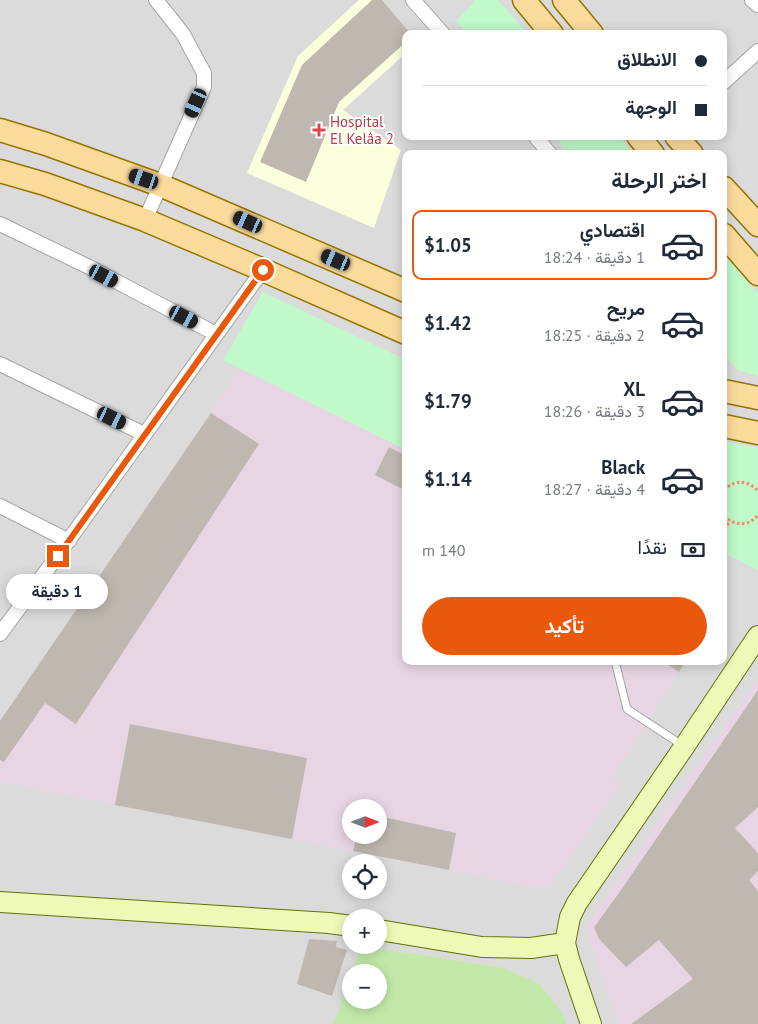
<!DOCTYPE html>
<html lang="ar">
<head>
<meta charset="utf-8">
<style>
  body { margin:0; font-family:"PT Sans",Vazirmatn,sans-serif; background:#f6f6f7; color:#1f2937; direction:rtl; height:100vh; display:flex; flex-direction:column; font-size:19px; white-space:nowrap }
  * { box-sizing:border-box; margin:0 }
  p { font-size:16px; color:#747a83 }
  .icon { flex:none; width:28px; height:28px; fill:none; stroke:currentColor; stroke-width:2; stroke-linecap:round; stroke-linejoin:round }
  .map { position:relative; flex:1; overflow:hidden; direction:ltr }
  .sheet { position:absolute; left:402px; top:150px; width:325px; height:515px; display:flex; flex-direction:column; background:#fff; border-radius:10px; box-shadow:0 2px 12px #0003; direction:rtl }
  .sheet>* { flex:none }
  .banner { position:absolute; left:402px; top:30px; width:325px; height:110px; border-radius:10px; box-shadow:0 2px 12px #0003; direction:rtl; display:grid; align-content:center; height:110px; padding:0 20px; background:#fff }
  .needle { width:32px; rotate:90deg }
  .fabs { position:absolute; left:342px; top:799px; display:grid; gap:10px }
  .fabs a { display:grid; place-items:center; width:45px; height:45px; border-radius:50%; background:#fff; box-shadow:0 2px 12px #0003; font-size:25px }
  .end { position:absolute; width:22px; height:22px; margin:-11px; border:6px solid #ea580c; background:#fff; box-shadow:0 0 0 2px #fff }
  .from { border-radius:50% }
  .bubble { position:absolute; height:35px; border-radius:18px; background:#fff; box-shadow:0 2px 12px #0003; font-size:16px; font-weight:700; line-height:35px; text-align:center; direction:rtl }
  .car { position:absolute; width:15px; height:30px; margin:-15px -8px; border-radius:6px; box-shadow:0 0 4px 1px #0007; background:linear-gradient(#222 24%,#8ab4d8 0 40%,#222 0 76%,#8ab4d8 0 86%,#222 0) }
  .banner b { display:flex; align-items:center; gap:18px; height:48px; font-size:19px }
  .banner b+b { border-top:1px solid #e0e1e3 }
  .banner i { width:12px; height:12px; background:#1f2937 }
  ul { padding:0; list-style:none }
  li { display:flex; align-items:center; gap:15px; height:70px; margin:0 10px 8px; padding:0 10px; border:2px solid transparent; border-radius:10px }
  li div { flex:1 }
  li b { display:block; font-size:19px }
  li em { font-style:normal; font-weight:700 }
  li.on { border-color:#ea580c }
  li>.icon { width:45px; height:45px; stroke-width:1.5 }
  h2 { padding:0 20px; font-size:22px; line-height:60px }
  .pay { display:flex; align-items:center; gap:12px; height:55px; padding:0 20px; font-size:19px }
  .pay p { margin-inline-start:auto }
  .button { display:flex; gap:10px; margin-top:auto; padding:10px 20px }
  .button a { flex:1; height:58px; border-radius:30px; background:#ea580c; color:#fff; font-size:20px; font-weight:700; line-height:58px; text-align:center }
  .map>svg:first-child { display:block }
  .residential { fill:#dcdbdb; fill-rule:evenodd }
  .industrial { fill:#e8d5e3; fill-rule:evenodd }
  .education { fill:#fbffdc }
  .grass { fill:#c2e9a9 }
  .park { fill:#c0f9ca }
  .building { fill:#bfb8b0 }
  .lines { fill:none; stroke-linecap:round; stroke-linejoin:round }
  .lane-casing { stroke:#a5a5a5; stroke-width:9 }
  .street-casing { stroke:#a5a5a5; stroke-width:16 }
  .secondary-casing { stroke:#5d7405; stroke-width:22 }
  .primary-casing { stroke:#967301; stroke-width:25 }
  .path { stroke:#f9876a; stroke-width:3; stroke-dasharray:2.5 2.5; stroke-linecap:butt }
  .lane { stroke:#fff; stroke-width:7 }
  .street { stroke:#fff; stroke-width:14 }
  .secondary { stroke:#eff9b7; stroke-width:20 }
  .primary { stroke:#fbdb9c; stroke-width:22 }
  .route { stroke:#ea580c; stroke-width:6 }
  .health-dot { fill:#e0444e; stroke:#fff; stroke-width:2 }
  .labels { text-anchor:middle; dominant-baseline:central; stroke-width:4; stroke-linejoin:round; paint-order:stroke }
  .health-label { font-size:15px; fill:#be3a42; stroke:#fff; text-anchor:start }
</style>
</head>
<body>
<div class="map">
<svg width="758" height="1024" viewBox="0 0 758 1024">
  <rect width="100%" height="100%" fill="#efece3"/>
  <path class="residential" d="M0 0H758V1024H0ZM406 34H724V136H406ZM406 154H724V661H406ZM351 808H379V835H351ZM351 862H379V890H351ZM351 918H379V945H351ZM351 972H379V1000H351Z"/>
  <path class="industrial" d="M241 369 406 450V661H686L612 778 620 785 548 890 0 782V721ZM351 808H379V835H351Z
    M758 679V1024H619L585 927Z"/>
  <path class="education" d="M359 0H382L411 34H406V53L343 110 401 150 374 228 247 173 298 56Z"/>
  <path class="grass" d="M361 947 422 955 503 968 540 984 563 1015 566 1024H334L351 975V1000H379V972H352Z"/>
  <path class="park" d="M474 0H498L528 34H467L456 21 475 1Z
    M555 136H619L634 154H568Z
    M724 254 758 293V376L737 370 724 354Z
    M263 292 406 360V450L223 360Z
    M724 441 758 448V570L724 553Z"/>
  <path class="building" d="M372 0H382L411 34H406V42L339 102 306 182 260 162 302 65Z
    M211 413 259 444 76 724 45 703 4 762 0 760V721Z
    M389 447 406 456V491L375 475Z
    M662 661H686L679 672Z
    M758 690V807L735 828 758 853V871L749 880 758 891V1024H631L693 979 659 940 626 967 599 939 594 927 619 893Z
    M130 724 307 758 292 839 115 805Z
    M379 816 456 833 449 870 353 851 357 835H379Z
    M309 939 337 941 336 947 347 950 332 996 297 984Z"/>
  <g class="lines">
    <g class="lane-casing">
      <path id="lane" d="M615 661 627 709 682 745"/>
    </g>
    <g class="street-casing">
      <path id="street" d="M413 0 443 34
        M752 0 758 5
        M724 82 758 51
        M535 136 550 154
        M145 220 204 87V73L183 34 156 0
        M0 224 89 267 216 334
        M0 364 144 434
        M0 506 69 541
        M0 634C89 514 175 391 263 270"/>
    </g>
    <g class="secondary-casing">
      <path id="secondary" d="M0 902 329 923 351 926
        M379 930 482 947 531 948 565 943
        M591 1024 569 959 565 943 570 917 577 903 684 747 758 636"/>
    </g>
    <g class="primary-casing">
      <path id="primary" d="M524 0 552 34
        M564 0 592 34
        M0 130 46 144 160 185 406 291
        M638 136 653 154
        M676 136 692 154
        M0 171 45 184 145 220 263 270 406 333
        M724 188 758 225
        M724 235 758 274
        M724 391 758 398
        M724 426 758 433"/>
    </g>
    <path class="path" d="M724 490C735 479 748 480 758 491
      M724 516C735 526 748 527 758 515
      M724 529 730 521"/>
    <use href="#lane" class="lane"/>
    <use href="#street" class="street"/>
    <use href="#secondary" class="secondary"/>
    <use href="#primary" class="primary"/>
  </g>
  <g class="lines">
    <path class="route" d="M58 556 263 270"/>
  </g>
  <path class="health-dot" d="M316.5 122.5h5v5h5v5h-5v5h-5v-5h-5v-5h5z"/>
  <g class="labels">
    <g class="health-label">
      <text x="330" y="121">Hospital<tspan x="330" dy="17">El Kelâa 2</tspan></text>
    </g>
  </g>
</svg>
<div class="fabs">
<a><svg class="needle" viewBox="-14 -14 28 28"><path d="M0-13l5 13h-10z" fill="#e53935"/><path d="M0 13l5-13h-10z" fill="#747a83"/></svg></a>
<a><svg class="icon" aria-label="locate" viewBox="0 0 24 24"><circle cx="12" cy="12" r="6"/><path d="M12 2v4M12 18v4M2 12h4M18 12h4"/></svg></a>
<a>+</a>
<a>−</a>
</div>
<i class="end from" style="left:263px;top:270px"></i>
<i class="end" style="left:58px;top:556px"></i>
<div class="bubble" style="left:6px;top:574px;width:102px">1 دقيقة</div>
<i class="car" style="left:196px;top:103px;rotate:204deg"></i>
<i class="car" style="left:144px;top:179px;rotate:289deg"></i>
<i class="car" style="left:248px;top:222px;rotate:294deg"></i>
<i class="car" style="left:336px;top:260px;rotate:293deg"></i>
<i class="car" style="left:104px;top:276px;rotate:118deg"></i>
<i class="car" style="left:184px;top:317px;rotate:118deg"></i>
<i class="car" style="left:112px;top:418px;rotate:116deg"></i>
<div class="banner">
<b><i class="from"></i>الانطلاق</b>
<b><i></i>الوجهة</b>
</div>
<section class="sheet">
<h2>اختر الرحلة</h2>
<ul>
<li class="on"><svg class="icon" aria-label="car" viewBox="0 0 24 24"><path d="M5 17H2v-5l4-1 3-4h7l3 4 3 1v5h-3M9 17h6M6 11h13"/><circle cx="7" cy="17" r="2"/><circle cx="17" cy="17" r="2"/></svg><div><b>اقتصادي</b><p>1 دقيقة · 18:24</p></div><em>$1.05</em></li>
<li><svg class="icon" aria-label="car" viewBox="0 0 24 24"><path d="M5 17H2v-5l4-1 3-4h7l3 4 3 1v5h-3M9 17h6M6 11h13"/><circle cx="7" cy="17" r="2"/><circle cx="17" cy="17" r="2"/></svg><div><b>مريح</b><p>2 دقيقة · 18:25</p></div><em>$1.42</em></li>
<li><svg class="icon" aria-label="car" viewBox="0 0 24 24"><path d="M5 17H2v-5l4-1 3-4h7l3 4 3 1v5h-3M9 17h6M6 11h13"/><circle cx="7" cy="17" r="2"/><circle cx="17" cy="17" r="2"/></svg><div><b>XL</b><p>3 دقيقة · 18:26</p></div><em>$1.79</em></li>
<li><svg class="icon" aria-label="car" viewBox="0 0 24 24"><path d="M5 17H2v-5l4-1 3-4h7l3 4 3 1v5h-3M9 17h6M6 11h13"/><circle cx="7" cy="17" r="2"/><circle cx="17" cy="17" r="2"/></svg><div><b>Black</b><p>4 دقيقة · 18:27</p></div><em>$1.14</em></li>
</ul>
<div class="pay"><svg class="icon" aria-label="cash" viewBox="0 0 24 24"><path d="M3 7h18v10H3z"/><circle cx="12" cy="12" r="2"/></svg>نقدًا<p>140 m</p></div>
<div class="button"><a>تأكيد</a></div>
</section>
</div>
</body>
</html>
